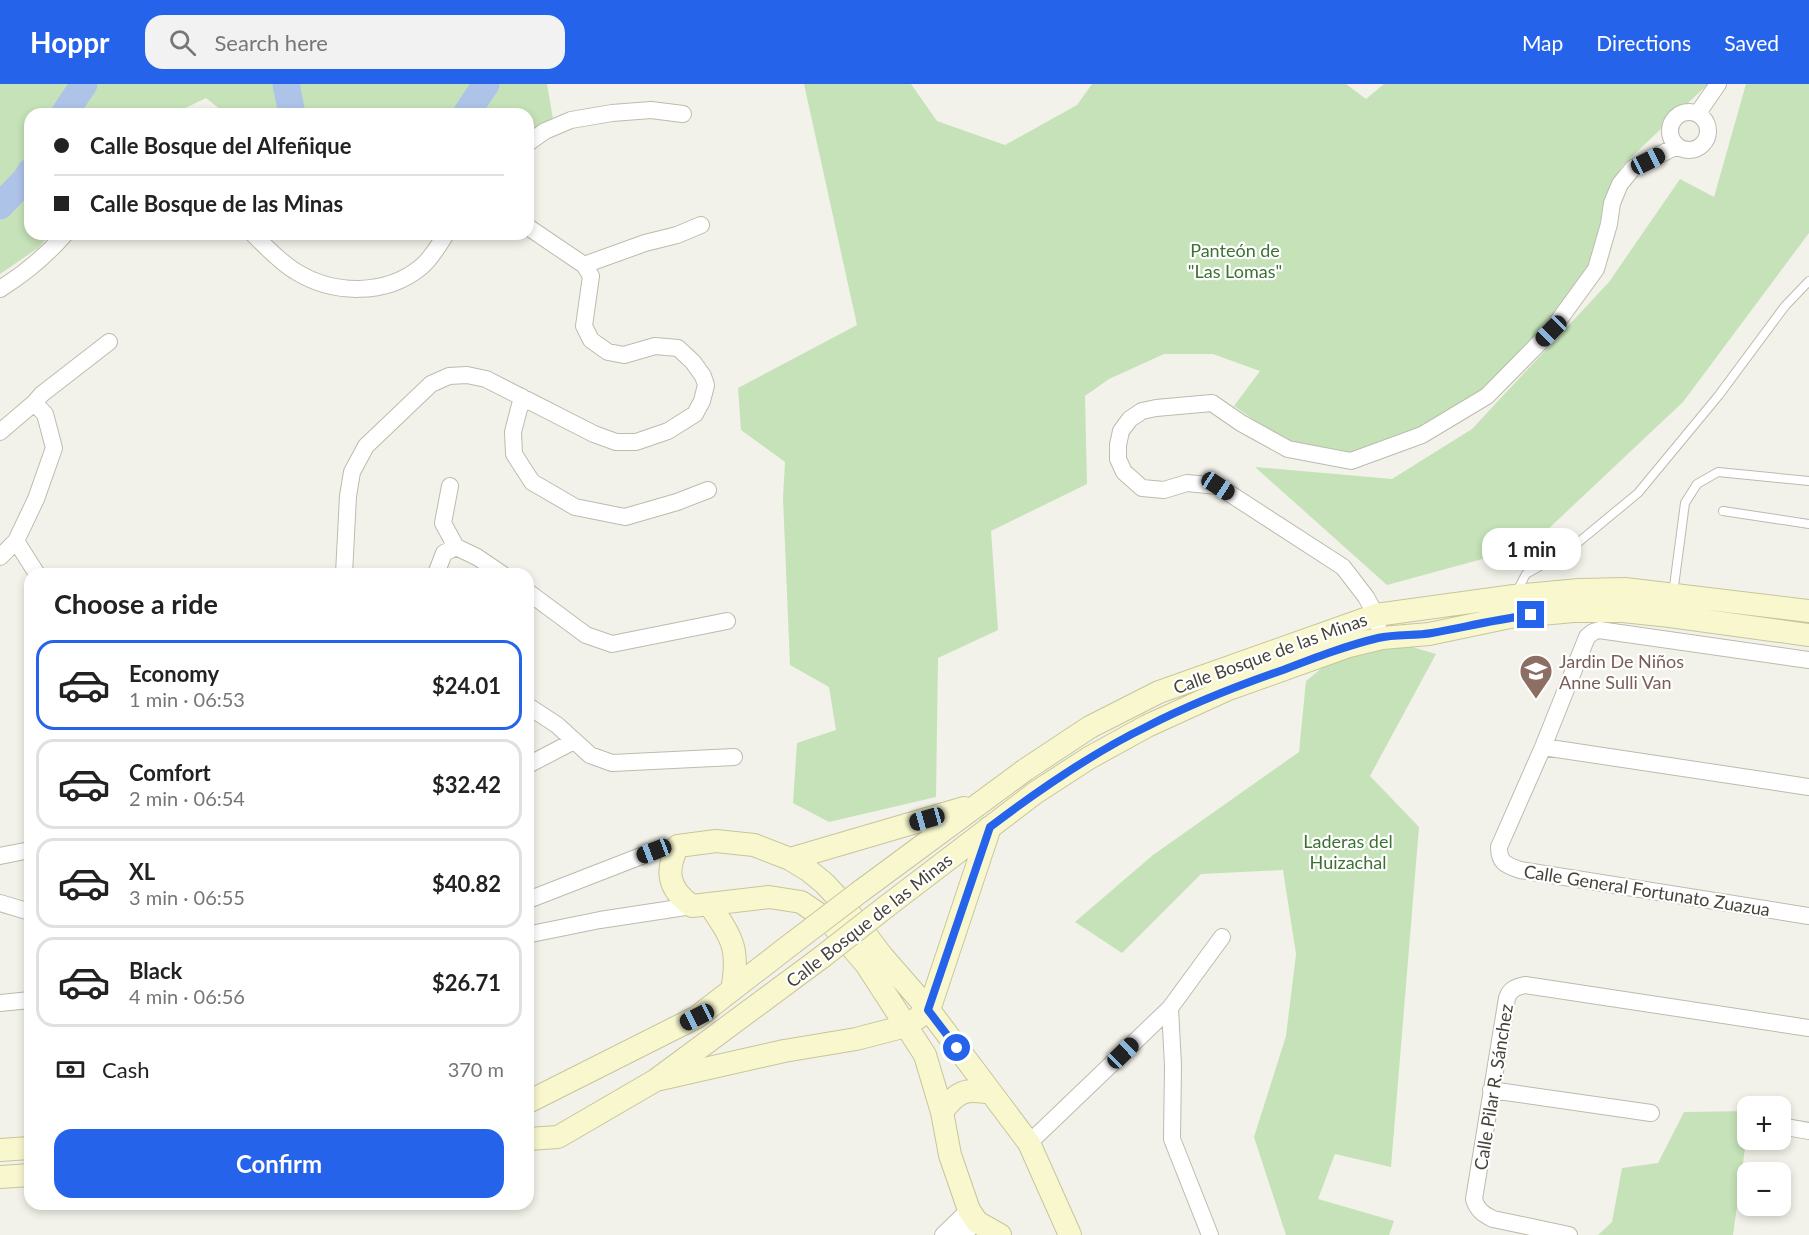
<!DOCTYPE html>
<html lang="en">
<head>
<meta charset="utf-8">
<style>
  body { margin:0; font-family:Lato,sans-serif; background:#f2f2f2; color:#222; height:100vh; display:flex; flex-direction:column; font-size:22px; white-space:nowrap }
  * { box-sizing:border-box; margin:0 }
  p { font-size:20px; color:#767676 }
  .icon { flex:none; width:33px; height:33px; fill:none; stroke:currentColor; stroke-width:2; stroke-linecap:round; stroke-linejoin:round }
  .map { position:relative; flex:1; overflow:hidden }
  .details { position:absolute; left:24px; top:484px; width:510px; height:642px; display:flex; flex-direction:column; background:#fff; border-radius:18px; box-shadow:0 3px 9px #0003 }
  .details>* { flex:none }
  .hud { position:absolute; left:24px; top:24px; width:510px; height:132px; border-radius:18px; box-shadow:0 3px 9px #0003; display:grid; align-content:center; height:132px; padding:0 30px; background:#fff }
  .tools { position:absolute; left:1737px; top:1012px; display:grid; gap:12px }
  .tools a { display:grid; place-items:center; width:54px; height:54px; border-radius:12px; background:#fff; box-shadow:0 3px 9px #0003; font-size:30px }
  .end { position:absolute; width:27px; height:27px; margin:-14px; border:8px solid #2563eb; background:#fff; box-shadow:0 0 0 3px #fff }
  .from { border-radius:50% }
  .bubble { position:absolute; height:42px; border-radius:18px; background:#fff; box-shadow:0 3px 9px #0003; font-size:20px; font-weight:700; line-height:42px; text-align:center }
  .car { position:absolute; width:18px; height:36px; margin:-18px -9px; border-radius:8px; box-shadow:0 0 4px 2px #0007; background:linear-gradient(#222 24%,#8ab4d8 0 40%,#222 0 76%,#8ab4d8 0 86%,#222 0) }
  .hud b { display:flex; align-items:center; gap:21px; height:57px; font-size:22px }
  .hud b+b { border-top:2px solid #e0e0e0 }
  .hud i { width:15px; height:15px; background:#222 }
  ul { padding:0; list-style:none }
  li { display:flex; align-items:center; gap:18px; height:90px; margin:0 12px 9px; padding:0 18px; border:3px solid #e0e0e0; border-radius:18px }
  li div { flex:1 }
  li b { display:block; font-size:22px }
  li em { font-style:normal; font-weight:700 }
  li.selected { border-color:#2563eb }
  li>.icon { width:54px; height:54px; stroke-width:1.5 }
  h2 { padding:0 30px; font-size:27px; line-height:72px }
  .pay { display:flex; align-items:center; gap:15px; height:66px; padding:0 30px; font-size:22px }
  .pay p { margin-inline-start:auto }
  .button { display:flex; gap:12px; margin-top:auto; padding:12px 30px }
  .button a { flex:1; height:69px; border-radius:18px; background:#2563eb; color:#fff; font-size:24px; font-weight:700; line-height:69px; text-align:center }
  header { display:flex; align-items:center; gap:36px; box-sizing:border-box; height:84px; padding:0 30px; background:#2563eb; color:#fff }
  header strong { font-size:28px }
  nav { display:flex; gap:33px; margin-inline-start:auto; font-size:21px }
  .search { width:420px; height:54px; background:#f2f2f2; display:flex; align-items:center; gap:15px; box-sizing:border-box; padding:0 21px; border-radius:18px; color:#767676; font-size:22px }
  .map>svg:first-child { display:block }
  .green { fill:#c5e2b8 }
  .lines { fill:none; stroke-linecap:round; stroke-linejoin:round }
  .river { stroke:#aec3e8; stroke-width:27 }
  .lane-casing { stroke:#bdbbad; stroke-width:10 }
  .street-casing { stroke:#bdbbad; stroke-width:18 }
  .secondary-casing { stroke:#c7c59b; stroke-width:24 }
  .lane { stroke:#fff; stroke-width:8 }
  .street { stroke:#fff; stroke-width:16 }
  .secondary { stroke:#f8f7ce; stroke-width:22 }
  .secondary-bridge-casing { stroke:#c7c59b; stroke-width:24; stroke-linecap:butt }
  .secondary-bridge { stroke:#f8f7ce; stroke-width:22 }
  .route { stroke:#2563eb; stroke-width:8 }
  .labels { text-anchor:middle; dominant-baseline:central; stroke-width:4.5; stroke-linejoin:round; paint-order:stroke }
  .park-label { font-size:18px; fill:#3c7133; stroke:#fff }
  .street-label { font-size:18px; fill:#464439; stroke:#fff }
  .education-label { font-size:18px; fill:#785e54; stroke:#fff; text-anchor:start }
</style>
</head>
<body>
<header>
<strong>Hoppr</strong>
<div class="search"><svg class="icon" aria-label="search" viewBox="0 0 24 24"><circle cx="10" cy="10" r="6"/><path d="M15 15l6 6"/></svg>Search here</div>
<nav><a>Map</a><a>Directions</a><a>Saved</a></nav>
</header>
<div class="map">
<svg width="1809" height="1151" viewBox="0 0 1809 1151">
  <rect width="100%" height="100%" fill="#f3f2ea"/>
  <path class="green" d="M0 0H547L553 35 528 54V30H226L206 14 173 30H30V150H50L38 164 0 190Z
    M804 0H911L937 37 1005 61 1077 21 1092 0H1346L1366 15 1384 0H1708L1622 82 1605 114 1591 183 1543 246 1483 308 1419 345 1351 370 1287 359 1234 322 1260 287 1213 270H1164L1109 295 1085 312 1087 400 991 447 998 546 938 574 936 713 829 738 793 719 797 659 836 646 829 603 790 581 783 414 785 378 741 346 738 304 857 241Z
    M1746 0H1809V149L1683 318 1545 448 1486 474 1387 501 1255 383 1392 395 1472 345 1609 198 1680 95 1714 113Z
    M1382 554 1436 570 1370 692 1419 743 1391 1083 1335 1070 1318 1115 1394 1137 1389 1151H1286L1254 1053 1286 952 1296 870 1283 786 1201 790 1122 869 1075 838 1153 771 1299 668 1306 597 1349 562Z
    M1747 1027V1050L1733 1151H1598L1612 1138 1622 1084 1658 1079 1684 1028Z"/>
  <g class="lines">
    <path class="river" d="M286 0 292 30
      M64 30 84 0
      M466 30 486 0
      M0 122 26 95 30 88"/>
    <g class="lane-casing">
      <path id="lane" d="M1723 427 1809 440
        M1516 509 1526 490 1569 466 1638 409 1719 311 1785 222 1809 197
        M1673 510 1685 419 1697 400 1718 388 1809 397"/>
    </g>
    <g class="street-casing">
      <path id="street" d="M1670 47a19 19 0 1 1 38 0a19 19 0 1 1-38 0Z
        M1698 29 1718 0
        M528 59 545 47 571 36 612 29 651 26 683 30
        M253 150C265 162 280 178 295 187 333 211 386 212 421 183 431 175 439 161 446 150
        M584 181 645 159 677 151 701 141
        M0 205C24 190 46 172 65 150
        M522 313 513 348 514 370 532 398 575 423 625 433 677 418 708 406
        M0 348 34 319 42 310 109 258
        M450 402 443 439 456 463
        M16 457 37 490
        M0 473 16 457 36 415 54 364 45 330 34 319
        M344 490 348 412 352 388 366 362 431 300 449 292 467 291 486 295 594 350 616 358H636L668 347 695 330 702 317 706 301 703 292 693 278 678 264 655 262 624 271 608 268 591 256 584 242 591 192 584 181 528 143
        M436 490 444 469 456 463 477 473 502 490
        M528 508 586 551 612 560 727 537
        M1378 540 1376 531 1366 513 1343 483 1218 402 1187 399 1164 406 1142 404 1124 388 1118 375V361L1121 347 1130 335 1142 327 1156 324 1212 319 1241 339 1288 365 1351 377 1422 351 1487 312 1551 247 1596 185 1609 140 1612 119 1620 100 1633 84 1677 62
        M1809 576 1599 546 1593 548 1587 553 1543 663 1499 763C1499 779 1506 781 1520 786L1809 832
        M528 622 557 641 590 671 612 679 734 673
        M1543 663 1809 703
        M528 681 574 657
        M0 772 30 766
        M528 816 654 767 678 762
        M0 819 30 828
        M528 852 531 850 600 836 692 822
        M0 919 30 916
        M1170 924 1173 981 1172 1055 1210 1151
        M1491 1006 1651 1029
        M1780 1042 1809 1047
        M1029 1059 1170 924 1222 853
        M943 1151 969 1126
        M962 1151 977 1138
        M1569 1151 1493 1135C1483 1130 1477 1126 1474 1115L1507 914C1510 905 1516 903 1525 901L1809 944"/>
    </g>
    <g class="secondary-casing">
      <path id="secondary" d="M790 775 964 724
        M861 807 1025 686 1090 643 1159 608 1376 531 1514 512 1579 506 1625 505 1809 527
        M709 820C732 854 740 864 732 906
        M887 822 1035 709 1089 674 1147 642 1226 606 1349 562 1382 554 1429 550 1510 533 1573 527H1623L1670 532 1809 551
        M656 996 784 967 856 955 906 942 929 926 990 743
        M528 1018 697 933 794 858
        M942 1028C957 1007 966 1004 991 1009
        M528 1055 558 1053 656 996 822 873
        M0 1066 30 1064
        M0 1093 30 1091
        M1000 1151 977 1138 969 1126 950 1071 942 1028 925 971 866 880 829 837 801 818 769 813 692 822C668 805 665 787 678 762L716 757 754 761 790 775 808 786 824 799 838 814 882 872 929 926 1029 1059 1070 1151"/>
    </g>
    <use href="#lane" class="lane"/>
    <use href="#street" class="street"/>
    <use href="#secondary" class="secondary"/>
    <g class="secondary-bridge-casing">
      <path id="secondary-bridge" d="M794 858 861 807
        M822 873 887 822"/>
    </g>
    <use href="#secondary-bridge" class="secondary-bridge"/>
  </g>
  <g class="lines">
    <path class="route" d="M957 964 928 926 990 743C1040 705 1092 669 1148 642 1191 620 1237 602 1283 586 1314 574 1345 562 1378 554 1396 550 1415 552 1432 549 1465 543 1498 535 1531 531"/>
  </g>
  <defs>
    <g id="school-pin" transform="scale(1.725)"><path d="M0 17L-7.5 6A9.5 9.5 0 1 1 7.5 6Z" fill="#8d6e63" stroke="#fff"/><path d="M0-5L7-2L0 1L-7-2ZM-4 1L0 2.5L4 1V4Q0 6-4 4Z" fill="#fff"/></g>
  </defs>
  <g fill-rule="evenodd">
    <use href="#school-pin" x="1536" y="587"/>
  </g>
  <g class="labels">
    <g class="park-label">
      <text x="1235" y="166">Panteón de<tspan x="1235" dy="21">"Las Lomas"</tspan></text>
      <text x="1348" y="757">Laderas del<tspan x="1348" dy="21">Huizachal</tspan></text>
    </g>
    <g class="street-label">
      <text transform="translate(1270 569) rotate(-20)">Calle Bosque de las Minas</text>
      <text transform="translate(1647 806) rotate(9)">Calle General Fortunato Zuazua</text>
      <text transform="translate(869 836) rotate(-38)">Calle Bosque de las Minas</text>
      <text transform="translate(1493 1003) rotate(-81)">Calle Pilar R. Sánchez</text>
    </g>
    <g class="education-label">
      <text x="1559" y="577">Jardin De Niños<tspan x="1559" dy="21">Anne Sulli Van</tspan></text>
    </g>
  </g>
</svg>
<div class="tools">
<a>+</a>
<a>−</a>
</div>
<i class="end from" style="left:957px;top:964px"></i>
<i class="end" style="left:1531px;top:531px"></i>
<div class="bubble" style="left:1482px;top:444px;width:99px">1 min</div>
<i class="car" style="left:1648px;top:77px;rotate:63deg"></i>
<i class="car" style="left:1551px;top:247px;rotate:225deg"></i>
<i class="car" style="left:1218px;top:402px;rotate:123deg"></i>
<i class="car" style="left:927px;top:735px;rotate:254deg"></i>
<i class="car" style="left:654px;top:767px;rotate:249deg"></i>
<i class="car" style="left:697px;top:933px;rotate:243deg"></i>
<i class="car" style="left:1123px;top:969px;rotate:46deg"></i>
<div class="hud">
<b><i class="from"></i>Calle Bosque del Alfeñique</b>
<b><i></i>Calle Bosque de las Minas</b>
</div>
<section class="details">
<h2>Choose a ride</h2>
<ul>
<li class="selected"><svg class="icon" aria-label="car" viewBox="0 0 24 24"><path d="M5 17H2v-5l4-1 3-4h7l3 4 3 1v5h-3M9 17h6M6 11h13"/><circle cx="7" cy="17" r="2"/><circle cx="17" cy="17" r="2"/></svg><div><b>Economy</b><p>1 min · 06:53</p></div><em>$24.01</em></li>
<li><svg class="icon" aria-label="car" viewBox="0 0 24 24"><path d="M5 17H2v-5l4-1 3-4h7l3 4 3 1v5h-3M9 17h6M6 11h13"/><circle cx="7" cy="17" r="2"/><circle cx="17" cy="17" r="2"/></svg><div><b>Comfort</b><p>2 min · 06:54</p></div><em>$32.42</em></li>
<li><svg class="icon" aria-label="car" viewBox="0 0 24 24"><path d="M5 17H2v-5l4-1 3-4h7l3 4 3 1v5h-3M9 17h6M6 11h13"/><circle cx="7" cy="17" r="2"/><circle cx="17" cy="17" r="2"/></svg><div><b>XL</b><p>3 min · 06:55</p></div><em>$40.82</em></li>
<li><svg class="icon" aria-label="car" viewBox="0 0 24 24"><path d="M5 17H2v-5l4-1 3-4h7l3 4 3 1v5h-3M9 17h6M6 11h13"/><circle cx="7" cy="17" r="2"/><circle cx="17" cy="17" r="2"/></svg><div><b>Black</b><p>4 min · 06:56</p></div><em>$26.71</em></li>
</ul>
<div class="pay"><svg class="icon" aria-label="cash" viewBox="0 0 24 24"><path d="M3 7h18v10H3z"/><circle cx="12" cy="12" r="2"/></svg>Cash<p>370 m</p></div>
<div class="button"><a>Confirm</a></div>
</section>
</div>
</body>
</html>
